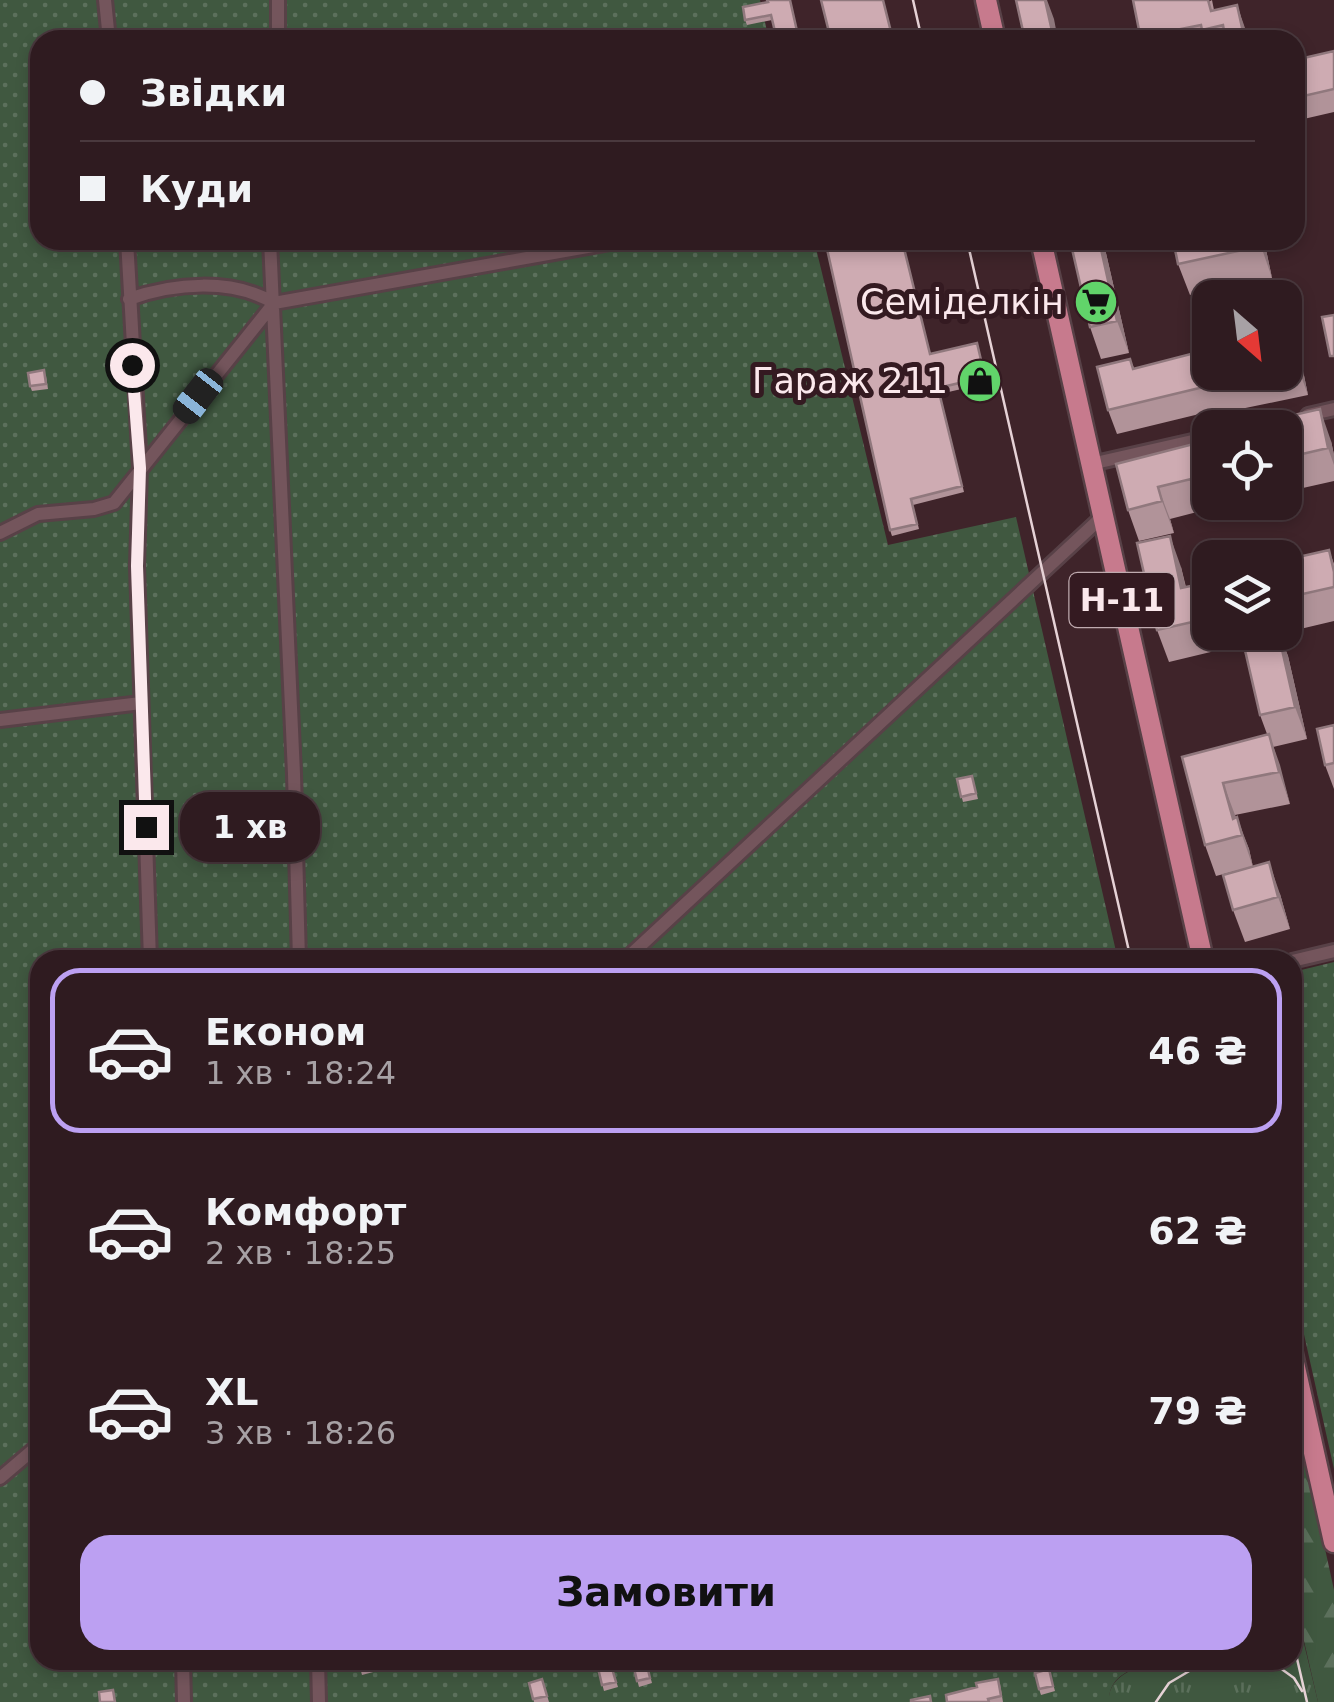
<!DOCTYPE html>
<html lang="uk">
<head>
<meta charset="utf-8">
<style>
  body { margin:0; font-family:"DejaVu Sans",sans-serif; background:#372429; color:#f1f3f6; height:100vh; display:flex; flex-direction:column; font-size:38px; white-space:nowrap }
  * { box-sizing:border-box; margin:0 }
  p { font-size:32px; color:#a7a1a5 }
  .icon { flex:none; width:55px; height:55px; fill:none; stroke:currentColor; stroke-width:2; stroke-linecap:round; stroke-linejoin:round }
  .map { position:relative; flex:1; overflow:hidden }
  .drawer { position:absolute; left:30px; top:950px; width:1272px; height:720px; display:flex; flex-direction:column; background:#2f1b20; border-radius:30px; box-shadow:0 5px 15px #0003,0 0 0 2px #4a393e }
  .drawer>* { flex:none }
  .guide { position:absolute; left:30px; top:30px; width:1275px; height:220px; border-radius:30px; box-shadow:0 5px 15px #0003,0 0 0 2px #4a393e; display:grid; align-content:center; height:220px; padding:0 50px; background:#2f1b20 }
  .needle { width:65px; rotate:152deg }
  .controls { position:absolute; left:1192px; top:280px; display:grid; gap:20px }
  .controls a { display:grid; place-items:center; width:110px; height:110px; border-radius:20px; background:#2f1b20; box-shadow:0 5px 15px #0003,0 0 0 2px #4a393e; font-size:50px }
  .end { position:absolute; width:45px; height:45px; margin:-22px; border:12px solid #fbe8ec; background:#111; box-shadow:0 0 0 5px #111 }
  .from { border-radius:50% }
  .bubble { position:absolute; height:70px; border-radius:30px; background:#2f1b20; box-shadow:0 5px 15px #0003,0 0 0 2px #4a393e; font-size:32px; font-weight:600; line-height:70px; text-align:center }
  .car { position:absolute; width:30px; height:60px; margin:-30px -15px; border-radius:12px; box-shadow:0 0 8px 2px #0007; background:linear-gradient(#222 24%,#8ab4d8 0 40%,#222 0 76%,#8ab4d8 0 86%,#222 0) }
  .guide b { display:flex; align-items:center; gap:35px; height:95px; font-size:38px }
  .guide b+b { border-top:2px solid #4a393e }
  .guide i { width:25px; height:25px; background:#f1f3f6 }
  ul { padding:18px 0 0; list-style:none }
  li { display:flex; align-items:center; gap:30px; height:165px; margin:0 20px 15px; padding:0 30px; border:5px solid transparent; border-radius:30px }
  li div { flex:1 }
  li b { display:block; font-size:38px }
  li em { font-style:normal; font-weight:600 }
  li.current { border-color:#bca0f2 }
  li>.icon { width:90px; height:90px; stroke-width:1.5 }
  .cta { display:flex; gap:20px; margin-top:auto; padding:20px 50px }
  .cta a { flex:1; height:115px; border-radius:30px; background:#bca0f2; color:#111; font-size:40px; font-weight:600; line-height:115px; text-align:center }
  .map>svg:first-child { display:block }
  .grass { fill:url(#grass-tufts) }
  .forest { fill:url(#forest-firs) }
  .park { fill:url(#park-dots) }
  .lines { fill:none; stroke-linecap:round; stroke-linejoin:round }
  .minor-casing { stroke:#584147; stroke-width:18 }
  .primary-casing { stroke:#584147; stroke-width:25 }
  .minor { stroke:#74555c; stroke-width:12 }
  .primary { stroke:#c77a8d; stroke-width:20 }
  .tram { stroke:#e6d2d6; stroke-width:2.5 }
  .wall { fill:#b19399 }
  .shaded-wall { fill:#90787d }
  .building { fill:#ceabb2; stroke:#90787d; stroke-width:2.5 }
  .route { stroke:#fbe8ec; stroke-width:12 }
  .labels { text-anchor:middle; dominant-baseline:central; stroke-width:10; stroke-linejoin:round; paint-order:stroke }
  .shield { fill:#341a21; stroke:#bfaaaf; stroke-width:2.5 }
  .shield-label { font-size:32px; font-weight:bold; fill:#fbe8ec }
  .poi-label { font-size:35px; fill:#fbe8ec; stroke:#341a21; text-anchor:end }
</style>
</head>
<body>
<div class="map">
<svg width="1334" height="1702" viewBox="0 0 1334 1702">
  <defs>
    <pattern id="grass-tufts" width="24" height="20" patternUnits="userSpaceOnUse" patternTransform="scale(2.5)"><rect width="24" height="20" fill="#405840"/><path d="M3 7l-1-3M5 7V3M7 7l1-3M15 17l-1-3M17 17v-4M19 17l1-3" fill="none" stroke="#5c705c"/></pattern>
    <pattern id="forest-firs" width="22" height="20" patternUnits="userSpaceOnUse" patternTransform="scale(2.5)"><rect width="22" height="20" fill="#405840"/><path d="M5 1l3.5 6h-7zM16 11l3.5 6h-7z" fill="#5c705c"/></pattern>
    <pattern id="park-dots" width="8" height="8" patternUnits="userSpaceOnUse" patternTransform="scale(2.5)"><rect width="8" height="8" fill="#405840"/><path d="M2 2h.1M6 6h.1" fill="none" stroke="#5c705c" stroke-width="1.8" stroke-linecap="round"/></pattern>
  </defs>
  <rect width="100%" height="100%" fill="#3f242a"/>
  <path class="grass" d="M1293 1627H1300L1318 1702H1109C1106 1643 1253 1660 1292 1660Z"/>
  <path class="forest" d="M1292 1398 1334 1590V1702H1318L1293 1593Z"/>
  <path class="park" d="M0 0H760L769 40H40V240H814L888 545 1016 517 1118 960H40V1660H1157C1135 1668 1108 1674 1109 1702H0Z
    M1334 962V1469L1293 1285V972Z"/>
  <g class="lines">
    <g class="minor-casing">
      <path id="minor" d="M105 0 109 40
        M278 40V0
        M127 240 140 468 137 566 150 960
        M270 240 294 774 299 960
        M129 299C174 283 232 278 274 303
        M1308 415 1334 409
        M1091 464 1210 437
        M0 533 38 514 94 509 114 503 274 303 627 240
        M0 720 141 703
        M625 960 1103 516
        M1292 961 1334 951
        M0 1478 40 1444
        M183 1660 184 1702
        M318 1660 319 1702"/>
    </g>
    <g class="primary-casing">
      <path id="primary" d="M986 0 995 40
        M1041 240 1203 960
        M1292 1354 1334 1542"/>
    </g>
    <use href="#minor" class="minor"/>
    <use href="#primary" class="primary"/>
    <path class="tram" d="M913 0 922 40
      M967 240 1131 960
      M1292 1637 1307 1702
      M1269 1660 1294 1678 1302 1691
      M1156 1702 1169 1683 1208 1660"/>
  </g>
  <path class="wall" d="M1212 0 1214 10 1237 5 1248 40H1141Z
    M768 2 772 20 747 25 745 20Z
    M1334 51V112L1295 121V60Z
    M1103 240 1129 353 1101 359 1090 327Z
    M1264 240 1272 278 1190 295 1178 264Z
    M1291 331 1300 356 1308 395 1226 412 1224 408 1117 434 1108 410 1130 359 1134 368 1285 372Z
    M979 349 987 383 940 394 964 492 913 505 919 529 892 536 890 530 931 354Z
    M46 376 48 389 32 391 30 386Z
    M1285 428 1331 441 1334 455V481L1285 492Z
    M1210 443V502H1228L1231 511 1204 518 1201 511 1170 519 1174 533 1139 541 1128 510Z
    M1329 550 1334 564V621L1296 630 1285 601V560Z
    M1181 567 1186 587 1210 582V632H1279L1288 656 1307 739 1273 747 1290 804 1235 815 1249 849 1253 867 1280 894 1290 929 1245 942 1233 910 1247 868 1216 876 1205 845 1182 757 1267 734 1260 715 1244 644 1169 662 1157 630Z
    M1334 725V789L1325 765Z
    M972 776 978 799 963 802 957 779Z
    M358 1660H374L377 1671 362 1675Z
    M646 1661 652 1683 639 1687 633 1664Z
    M611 1665 618 1687 604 1691 598 1668Z
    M1049 1669 1055 1691 1041 1695 1039 1689Z
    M542 1679 549 1702H534L529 1683Z
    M1000 1684 1003 1702H947Z"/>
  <path class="shaded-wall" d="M1045 0H1047L1054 19 1058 40H1054Z
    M1237 5 1245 28 1248 40H1246L1243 32Z
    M1099 240H1103L1129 353 1117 321Z
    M1260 240H1264L1272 278 1261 246Z
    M1291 331 1300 356 1308 395 1299 370Z
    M1320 409 1331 441 1334 455V465L1328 448Z
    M1158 487 1170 519 1174 533 1162 501Z
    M1170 536 1181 567 1193 620 1181 588Z
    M1278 632 1288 656 1307 739 1295 707Z
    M1269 734 1280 765 1290 804 1279 772Z
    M1223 783 1235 815 1241 835 1233 819Z
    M1237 817 1249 849 1253 867 1242 835Z
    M1269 862 1280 894 1290 929 1278 897Z"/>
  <path class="building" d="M767 0H790L799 40H777L771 15 745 20 743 7 768 2Z
    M821 0H883L893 40H831Z
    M1016 0H1045L1054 40H1025Z
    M1133 0H1208L1211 11 1237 5 1243 32 1225 36 1223 25 1202 30 1201 25 1156 34 1157 40H1141Z
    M1334 51V89L1295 98V60Z
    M825 240H902L930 354 977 343 985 377 938 388 962 486 911 499 917 524 890 530Z
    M1070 240H1099L1117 321 1090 327Z
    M1173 240H1260L1261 246 1178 264Z
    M1334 315V356H1330L1322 317Z
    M1291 331 1299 370 1217 387 1216 384 1108 410 1097 367 1130 359 1133 369 1210 349V372H1285V333Z
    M44 370 46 384 30 386 28 373Z
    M1320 409 1328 448 1285 458V428H1237Z
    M1209 440 1210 481 1192 486 1191 479 1158 487 1162 501 1128 510 1116 464Z
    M1170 536 1181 588 1210 582V618L1157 630 1137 543Z
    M1329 550 1334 572V587L1285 598V560Z
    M1278 632 1295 707 1260 715 1241 633Z
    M1334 725V763L1325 765 1317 729Z
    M1269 734 1279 772 1223 783 1233 819 1237 817 1242 835 1205 845 1182 757Z
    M972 776 976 793 961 797 957 779Z
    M1269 862 1278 897 1233 910 1223 875Z
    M358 1660H374L375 1666 360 1669Z
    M646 1661 650 1678 637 1681 633 1664Z
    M611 1665 616 1682 602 1685 598 1668Z
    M1049 1669 1053 1686 1039 1689 1035 1673Z
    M542 1679 547 1696 533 1699 529 1683Z
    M998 1679 1001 1696 988 1699 989 1702H947L946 1695 977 1687 976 1683Z
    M113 1690 115 1702H100L99 1692Z
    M930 1696 931 1702H911V1700Z"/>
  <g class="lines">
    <path class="route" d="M132 365 140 468 137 566 146 827"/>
  </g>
  <defs>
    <g id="supermarket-disc" transform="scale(2.25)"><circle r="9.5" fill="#61d46a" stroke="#341a21"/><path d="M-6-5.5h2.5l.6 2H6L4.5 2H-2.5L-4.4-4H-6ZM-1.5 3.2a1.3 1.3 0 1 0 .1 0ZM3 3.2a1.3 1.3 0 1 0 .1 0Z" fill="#111"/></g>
    <g id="shop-disc" transform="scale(2.25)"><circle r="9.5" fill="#61d46a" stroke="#341a21"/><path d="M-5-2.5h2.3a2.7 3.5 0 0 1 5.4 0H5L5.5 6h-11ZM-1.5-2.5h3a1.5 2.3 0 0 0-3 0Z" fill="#111"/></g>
  </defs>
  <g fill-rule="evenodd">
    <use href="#supermarket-disc" x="1096" y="302"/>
    <use href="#shop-disc" x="980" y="381"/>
  </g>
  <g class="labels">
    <rect class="shield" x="1069.5" y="573" width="105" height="54" rx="8"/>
    <g class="shield-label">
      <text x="1122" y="600">Н-11</text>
    </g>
    <g class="poi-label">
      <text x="1064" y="302">Семіделкін</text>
      <text x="948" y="381">Гараж 211</text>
    </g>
  </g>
</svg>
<div class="controls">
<a><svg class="needle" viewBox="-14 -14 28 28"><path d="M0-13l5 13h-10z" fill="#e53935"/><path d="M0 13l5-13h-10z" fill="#a7a1a5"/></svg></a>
<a><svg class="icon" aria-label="locate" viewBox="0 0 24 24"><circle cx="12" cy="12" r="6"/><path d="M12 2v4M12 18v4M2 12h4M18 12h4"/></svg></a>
<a><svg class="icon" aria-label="layers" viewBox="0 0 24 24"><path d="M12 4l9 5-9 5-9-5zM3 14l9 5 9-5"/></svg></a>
</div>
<i class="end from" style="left:132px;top:365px"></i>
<i class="end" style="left:146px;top:827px"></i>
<div class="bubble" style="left:180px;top:792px;width:140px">1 хв</div>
<i class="car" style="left:198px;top:396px;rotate:218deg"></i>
<div class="guide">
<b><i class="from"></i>Звідки</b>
<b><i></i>Куди</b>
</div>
<section class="drawer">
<ul>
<li class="current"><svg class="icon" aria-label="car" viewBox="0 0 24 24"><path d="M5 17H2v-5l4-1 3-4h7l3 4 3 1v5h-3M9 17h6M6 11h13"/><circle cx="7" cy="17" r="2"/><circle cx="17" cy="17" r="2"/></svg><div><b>Економ</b><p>1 хв · 18:24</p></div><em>46 ₴</em></li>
<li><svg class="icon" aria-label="car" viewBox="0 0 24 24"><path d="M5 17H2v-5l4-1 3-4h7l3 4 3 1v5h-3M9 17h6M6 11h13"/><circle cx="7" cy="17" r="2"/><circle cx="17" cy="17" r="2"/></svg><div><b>Комфорт</b><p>2 хв · 18:25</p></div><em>62 ₴</em></li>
<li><svg class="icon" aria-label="car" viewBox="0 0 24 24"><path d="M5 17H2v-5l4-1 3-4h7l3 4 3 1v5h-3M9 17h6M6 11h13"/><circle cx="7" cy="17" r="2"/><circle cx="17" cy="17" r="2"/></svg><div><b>XL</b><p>3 хв · 18:26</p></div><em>79 ₴</em></li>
</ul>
<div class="cta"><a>Замовити</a></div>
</section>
</div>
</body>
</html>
